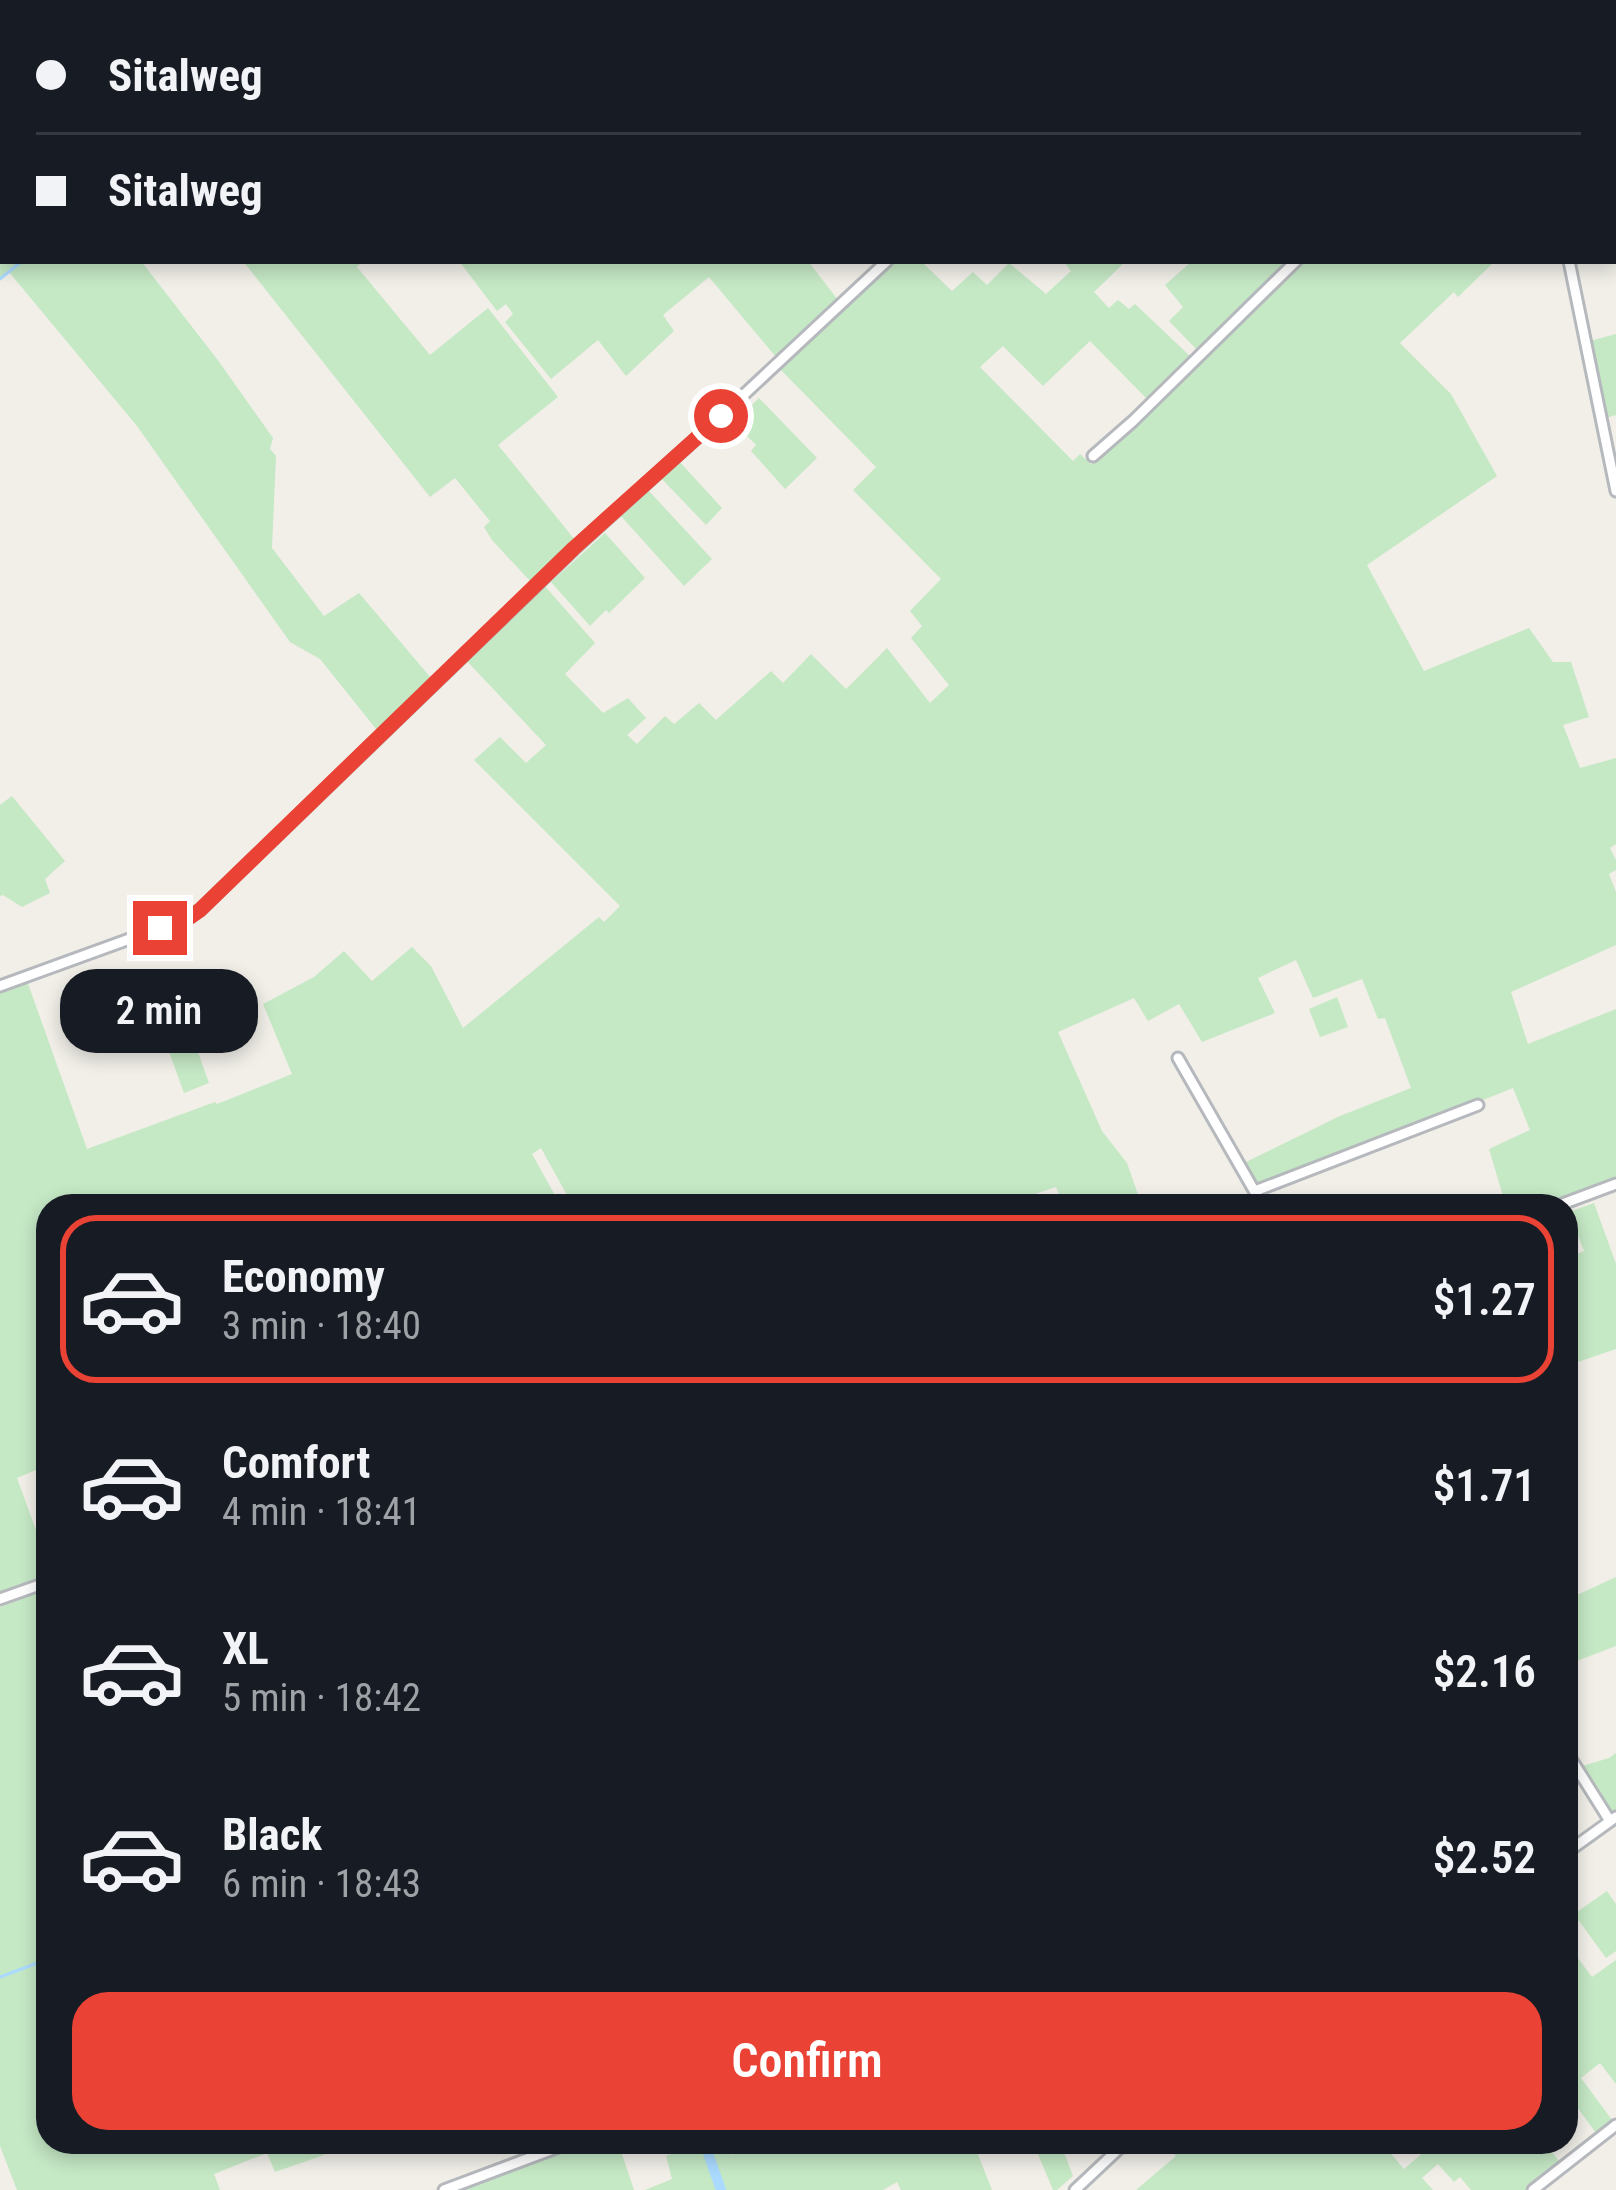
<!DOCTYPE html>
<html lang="en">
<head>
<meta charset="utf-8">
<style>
  body { margin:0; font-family:"Roboto Condensed",sans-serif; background:#20242c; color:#f1f3f6; height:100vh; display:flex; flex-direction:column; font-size:45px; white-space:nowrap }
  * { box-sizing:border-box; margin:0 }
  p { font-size:39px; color:#9ea1a6 }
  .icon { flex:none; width:66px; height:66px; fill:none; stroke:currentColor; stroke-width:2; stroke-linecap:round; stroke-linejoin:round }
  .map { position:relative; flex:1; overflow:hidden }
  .panel { position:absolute; left:36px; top:1194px; width:1542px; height:960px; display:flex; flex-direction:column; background:#171b24; border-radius:36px; box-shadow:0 6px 18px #0003 }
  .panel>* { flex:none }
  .hud { position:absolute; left:0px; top:0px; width:1617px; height:264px; box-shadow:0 6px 18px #0003; display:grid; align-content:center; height:264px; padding:0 36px; background:#171b24 }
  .end { position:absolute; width:54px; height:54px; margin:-27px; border:15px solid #ea4335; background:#fff; box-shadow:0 0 0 6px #fff }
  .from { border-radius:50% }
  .bubble { position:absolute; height:84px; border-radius:36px; background:#171b24; box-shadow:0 6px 18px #0003; font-size:39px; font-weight:600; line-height:84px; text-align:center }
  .hud b { display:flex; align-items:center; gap:42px; height:114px; font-size:45px }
  .hud b+b { border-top:3px solid #363941 }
  .hud i { width:30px; height:30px; background:#f1f3f6 }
  ul { padding:21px 0 0; list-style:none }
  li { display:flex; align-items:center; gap:36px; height:168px; margin:0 24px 18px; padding:0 12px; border:6px solid transparent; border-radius:36px }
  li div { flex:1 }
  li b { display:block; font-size:45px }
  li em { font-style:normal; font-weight:600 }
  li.selected { border-color:#ea4335 }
  li>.icon { width:108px; height:108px; stroke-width:1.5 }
  .cta { display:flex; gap:24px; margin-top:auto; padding:24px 36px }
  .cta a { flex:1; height:138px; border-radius:36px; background:#ea4335; color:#fff; font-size:48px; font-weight:600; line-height:138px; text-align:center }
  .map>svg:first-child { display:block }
  .green { fill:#c5e8c5 }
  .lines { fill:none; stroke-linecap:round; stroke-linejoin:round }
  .stream { stroke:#aadaff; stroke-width:3 }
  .canal { stroke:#aadaff; stroke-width:10 }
  .minor-casing { stroke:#b5b8bc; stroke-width:15 }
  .minor { stroke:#fff; stroke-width:9 }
  .route { stroke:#ea4335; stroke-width:15 }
</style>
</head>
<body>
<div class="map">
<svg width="1616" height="2190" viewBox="0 0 1616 2190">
  <rect width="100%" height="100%" fill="#f1efe8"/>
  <path class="green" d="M0 0H600L602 3H3V84L0 80Z
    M0 94 3 98V261H141L217 359 273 438 270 449 276 456 272 548 324 616 359 593 431 678 377 730 320 659 290 642 137 426 9 272 0 279Z
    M243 261H362L357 267 430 355 488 308 558 397 498 445 575 540 530 581 492 540 484 527 490 521 455 478 430 497Z
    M459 261H808L838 300 776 357 709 277 663 315 674 331 626 376 598 340 551 379 505 322 513 314 506 304 497 311Z
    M893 261H921L952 291 973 272 987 285 1009 263 1046 294 1071 271 1063 261H1126L1094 292 1109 308 1118 300 1129 309 1135 304 1191 357 1148 400 1090 341 1043 386 1003 346 980 367 1073 461 1080 454 1091 464 1138 422 1302 261H1495L1458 297 1454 292 1400 343 1451 394 1497 476 1367 565 1424 671 1529 628 1553 662H1571L1589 717 1563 725 1580 768 1616 758V844L1610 848 1616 860V870L1609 874 1616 892V945L1511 992 1528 1044 1616 1009V1177L1543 1206H1506L1489 1149 1530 1130 1513 1088 1257 1190 1244 1163 1340 1116 1411 1088 1385 1018 1378 1019 1362 979 1313 998 1296 960 1258 978 1275 1013 1202 1042 1179 1004 1148 1021 1134 998 1058 1032 1102 1131 1127 1163 1142 1206H1063L1056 1187 999 1206H573L541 1148 532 1154 561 1206H48V1465L17 1478 48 1563V1576L0 1593V990L27 981 87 1149 215 1102 217 1104 292 1074 263 1004 314 977 344 951 372 981 412 947 431 966 463 1028 599 917 604 922 620 906 474 760 500 737 526 763 546 745 465 659 543 584 595 643 565 674 603 713 628 698 646 718 627 735 637 744 665 716 674 724 699 703 716 720 771 671 783 683 811 654 846 689 887 648 930 703 949 685 911 638 922 626 910 611 941 579 853 490 876 467 780 369Z
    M1192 261H1290L1198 351 1169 321 1183 307 1165 285Z
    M1616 334V415L1606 418 1590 341Z
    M759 398 817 458 785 489 751 451 756 445 734 423Z
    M677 459 722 508 706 525 661 478 664 471Z
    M648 490 712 559 684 586 620 515Z
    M605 533 645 578 609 613 606 610 590 626 551 582Z
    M12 796 65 861 45 879 50 893 22 907 3 895 0 896V805Z
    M162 994 179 999 209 1083 184 1093 150 999Z
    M1337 997 1348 1027 1320 1037 1309 1009Z
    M1594 1203 1616 1264V1349L1572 1364 1566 1349V1259L1584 1251 1569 1212Z
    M1616 1577V1646L1566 1665V1600Z
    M48 1589V2142H320L324 2155 275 2172 267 2153 214 2174 220 2190H17L0 2146V1607Z
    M1616 1753V1811L1610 1816 1579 1767 1609 1758Z
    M1607 1891 1616 1904V1951L1606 1958 1574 1914 1566 1919V1903L1574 1914Z
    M1566 1942 1592 1977 1616 1960V2084L1600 2063 1581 2078 1612 2120 1596 2133 1566 2092Z
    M589 2142H618L634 2190H460Z
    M674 2142H723L731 2155 755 2142H973L992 2190H901L897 2182 883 2190H645L672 2179 666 2156 678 2152Z
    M1033 2142H1060L1073 2176 1057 2190H1053Z
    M1166 2142H1381L1404 2169 1432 2145 1431 2142H1544L1560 2162 1526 2190H1471L1460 2177 1454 2182 1438 2164 1422 2178 1433 2190H1136L1176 2156Z"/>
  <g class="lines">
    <path class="stream" d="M338 3 342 0
      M1614 147 1616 145
      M0 279 22 261
      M0 1977 48 1959"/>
    <path class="canal" d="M704 2142 721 2190"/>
    <g class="minor-casing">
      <path id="minor" d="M986 0 988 3
        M1158 3 1161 0
        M1561 3 1564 0
        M1614 86 1616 84
        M1569 261 1616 491
        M1093 456 1133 421 1296 261
        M0 986 190 917 200 910 574 549 721 416 887 261
        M1178 1058 1263 1206
        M1255 1191 1478 1105
        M1557 1206 1616 1184
        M0 1599 48 1582
        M1566 1751 1610 1821
        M1566 1853 1616 1817
        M444 2190 572 2142
        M1075 2190 1126 2142
        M1533 2190 1616 2125"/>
    </g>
    <use href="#minor" class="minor"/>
  </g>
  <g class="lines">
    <path class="route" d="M160 928 190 917 200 910 574 548 721 416"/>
  </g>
</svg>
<i class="end from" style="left:721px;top:416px"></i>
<i class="end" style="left:160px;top:928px"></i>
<div class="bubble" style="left:60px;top:969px;width:198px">2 min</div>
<div class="hud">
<b><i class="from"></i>Sitalweg</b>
<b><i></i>Sitalweg</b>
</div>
<section class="panel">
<ul>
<li class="selected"><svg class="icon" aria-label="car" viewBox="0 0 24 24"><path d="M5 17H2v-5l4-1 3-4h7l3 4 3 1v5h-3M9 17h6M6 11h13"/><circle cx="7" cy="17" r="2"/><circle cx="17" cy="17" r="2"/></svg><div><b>Economy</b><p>3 min · 18:40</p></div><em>$1.27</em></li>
<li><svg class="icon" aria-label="car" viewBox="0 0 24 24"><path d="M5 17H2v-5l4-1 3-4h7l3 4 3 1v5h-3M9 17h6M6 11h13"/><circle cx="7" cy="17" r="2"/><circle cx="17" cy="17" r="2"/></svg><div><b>Comfort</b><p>4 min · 18:41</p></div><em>$1.71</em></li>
<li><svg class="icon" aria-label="car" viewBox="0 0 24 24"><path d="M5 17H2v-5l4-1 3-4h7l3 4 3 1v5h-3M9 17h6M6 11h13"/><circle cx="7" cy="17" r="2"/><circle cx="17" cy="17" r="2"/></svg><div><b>XL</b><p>5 min · 18:42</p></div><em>$2.16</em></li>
<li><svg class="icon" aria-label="car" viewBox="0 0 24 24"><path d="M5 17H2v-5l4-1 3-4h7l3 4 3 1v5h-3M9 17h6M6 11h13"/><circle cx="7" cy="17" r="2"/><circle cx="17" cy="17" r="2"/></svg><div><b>Black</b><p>6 min · 18:43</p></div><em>$2.52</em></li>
</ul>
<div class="cta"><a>Confirm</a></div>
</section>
</div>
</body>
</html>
